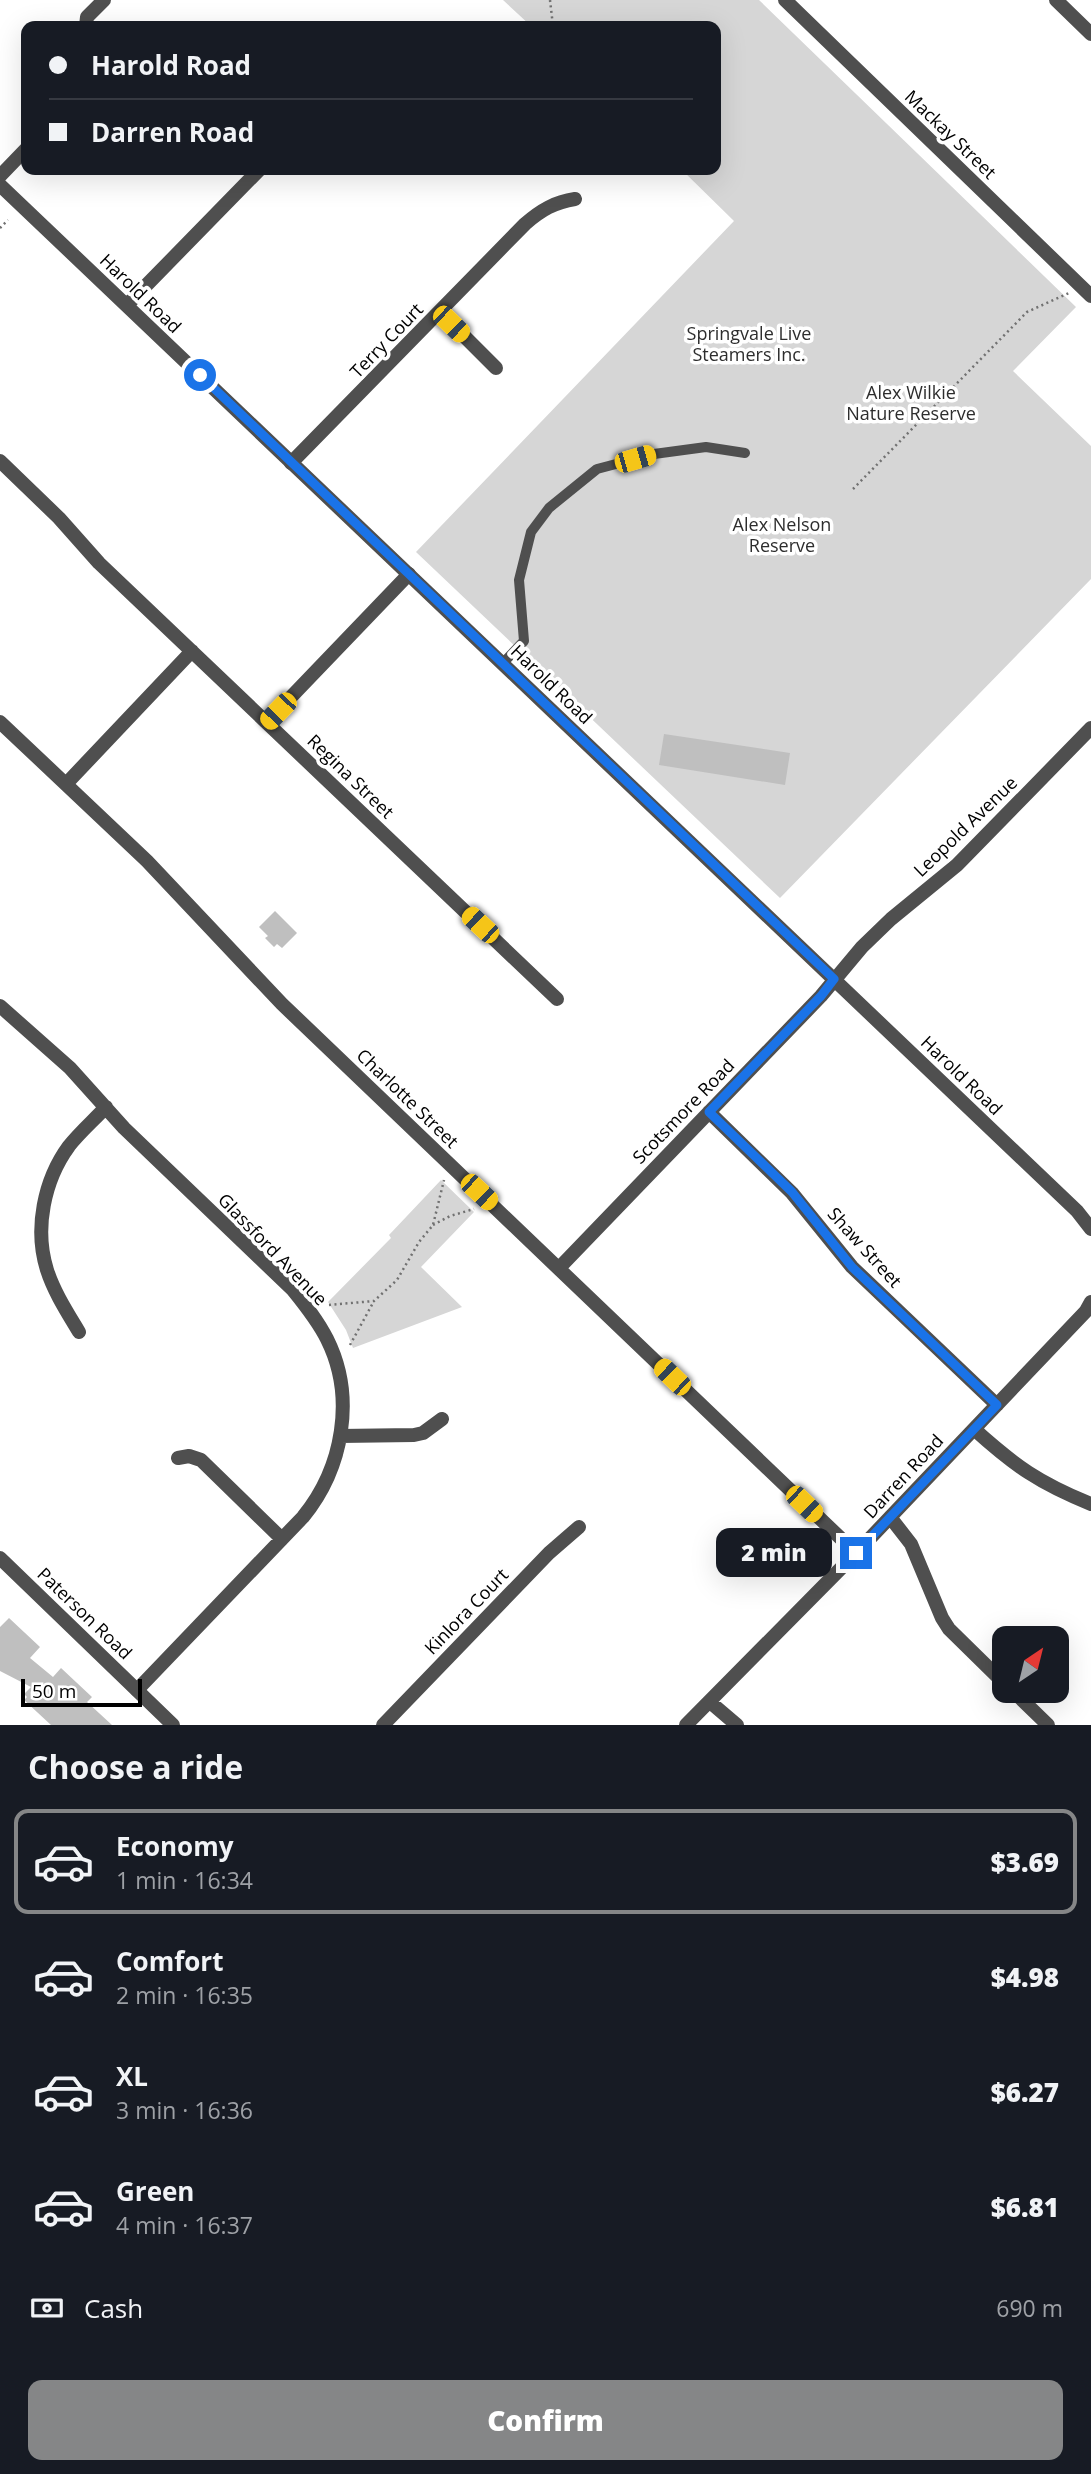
<!DOCTYPE html>
<html lang="en">
<head>
<meta charset="utf-8">
<style>
  body { margin:0; font-family:"Open Sans",sans-serif; background:#20242c; color:#f1f3f6; height:100vh; display:flex; flex-direction:column; font-size:26px; white-space:nowrap }
  * { box-sizing:border-box; margin:0 }
  p { font-size:23px; color:#9ea1a6 }
  .icon { flex:none; width:38px; height:38px; fill:none; stroke:currentColor; stroke-width:2; stroke-linecap:round; stroke-linejoin:round }
  .map { position:relative; height:1725px; overflow:hidden }
  .panel { display:flex; flex-direction:column; background:#171b24; flex:1 }
  .panel>* { flex:none }
  .banner { position:absolute; left:21px; top:21px; width:700px; height:154px; border-radius:14px; box-shadow:0 7px 28px #0002; display:grid; align-content:center; height:154px; padding:0 28px; background:#171b24 }
  .needle { width:46px; rotate:35deg }
  .tools { position:absolute; left:992px; top:1626px; display:grid; gap:14px }
  .tools a { display:grid; place-items:center; width:77px; height:77px; border-radius:14px; background:#171b24; box-shadow:0 7px 28px #0002; font-size:35px }
  .scale { position:absolute; left:21px; bottom:18px; width:121px; box-sizing:border-box; padding-left:7px; border:4px solid #000; border-top:0; font-size:19px; line-height:24px; white-space:nowrap; color:#000; -webkit-text-stroke:5px #fff; paint-order:stroke }
  .end { position:absolute; width:32px; height:32px; margin:-16px; border:9px solid #1a73e8; background:#fff; box-shadow:0 0 0 4px #fff }
  .from { border-radius:50% }
  .bubble { position:absolute; height:49px; border-radius:14px; background:#171b24; box-shadow:0 7px 28px #0002; font-size:23px; font-weight:800; line-height:49px; text-align:center }
  .car { position:absolute; width:21px; height:42px; margin:-21px -10px; border-radius:9px; box-shadow:0 0 5px 2px #0007; background:linear-gradient(#f5c518 24%,#345 0 40%,#f5c518 0 76%,#345 0 86%,#f5c518 0) }
  .banner b { display:flex; align-items:center; gap:24px; height:66px; font-size:26px }
  .banner b+b { border-top:2px solid #363941 }
  .banner i { width:18px; height:18px; background:#f1f3f6 }
  ul { padding:0; list-style:none }
  li { display:flex; align-items:center; gap:21px; height:105px; margin:0 14px 10px; padding:0 14px; border:4px solid transparent; border-radius:14px }
  li div { flex:1 }
  li b { display:block; font-size:26px }
  li em { font-style:normal; font-weight:800 }
  li.on { border-color:#858687 }
  li>.icon { width:63px; height:63px; stroke-width:1.5 }
  h2 { padding:0 28px; font-size:32px; line-height:84px }
  .pay { display:flex; align-items:center; gap:18px; height:77px; padding:0 28px; font-size:26px }
  .pay p { margin-inline-start:auto }
  .button { display:flex; gap:14px; margin-top:auto; padding:14px 28px }
  .button a { flex:1; height:80px; border-radius:14px; background:#858687; color:#fff; font-size:28px; font-weight:800; line-height:80px; text-align:center }
  .map>svg:first-child { display:block }
  .green { fill:#d6d6d6 }
  .building { fill:#bfbfbf }
  .lines { fill:none; stroke-linecap:round; stroke-linejoin:round }
  .path { stroke:#717171; stroke-width:2.5; stroke-dasharray:2 3.5; stroke-linecap:butt }
  .service { stroke:#4f4f4f; stroke-width:10 }
  .minor { stroke:#4f4f4f; stroke-width:14 }
  .tertiary { stroke:#4f4f4f; stroke-width:14 }
  .route { stroke:#1a73e8; stroke-width:9 }
  .labels { text-anchor:middle; dominant-baseline:central; stroke-width:7; stroke-linejoin:round; paint-order:stroke }
  .street-label { font-size:18px; fill:#000; stroke:#fff }
  .park-label { font-size:18px; fill:#2d2d2d; stroke:#fff }
</style>
</head>
<body>
<div class="map">
<svg width="1091" height="1725" viewBox="0 0 1091 1725">
  <rect width="100%" height="100%" fill="#fff"/>
  <path class="green" d="M503 0H759L1076 307 1013 371 1091 446V579L780 898 416 552 734 221 682 170H716V26H531Z
    M441 1180 474 1212 421 1267 462 1307 353 1348 346 1330 328 1302 391 1238 389 1235Z"/>
  <path class="building" d="M664 734 790 753 785 785 659 765Z
    M275 911 297 933 282 948 277 944 274 947 265 938 268 936 259 927Z
    M9 1618 40 1647 30 1658 53 1677 61 1668 92 1697 87 1702 112 1725H51L24 1700 27 1697 24 1694 31 1687 0 1671V1627Z"/>
  <g class="lines">
    <path class="path" d="M550 0 553 26
      M0 228 8 220
      M853 489 1027 312 1069 293
      M433 1225 450 1216 474 1209
      M329 1305 374 1301 397 1280 419 1242 433 1225 444 1180
      M350 1345 374 1301"/>
    <path class="service" d="M503 663 524 641 519 580 531 532 549 508 597 469 654 454 706 447 745 453"/>
    <path class="minor" d="M785 0 1091 296
      M1056 0 1091 34
      M86 26 87 17 104 0
      M0 176 26 149
      M127 305 259 170
      M440 312 496 368
      M0 461 59 518 99 563 557 999
      M291 463 525 224C541 210 555 202 575 199
      M0 722 147 861 282 1004 856 1553
      M267 722 409 574
      M66 784 192 651
      M0 1006 70 1068 124 1128 293 1290C306 1306 318 1321 327 1339 356 1397 343 1468 303 1517L137 1690
      M709 1112 792 1193 852 1267 997 1405
      M559 1268 821 996 862 947 891 919 957 865 1091 728
      M79 1332C67 1312 54 1292 47 1270 34 1229 44 1180 69 1146 80 1132 94 1120 106 1107
      M974 1429C1015 1466 1039 1483 1091 1504
      M340 1436 414 1435 423 1433 442 1419
      M178 1458 189 1456 201 1460 282 1539
      M890 1517 911 1544 942 1618 949 1629 1004 1683
      M1012 1690 1048 1725
      M710 1702 737 1725
      M383 1725 549 1553 579 1527
      M686 1725 856 1553 1086 1311 1091 1302"/>
    <path class="tertiary" d="M0 185 1077 1211 1091 1229
      M0 1558 173 1725"/>
  </g>
  <g class="lines">
    <path class="route" d="M200 375 834 979 821 996 709 1112 792 1192 852 1267 997 1405 856 1553"/>
  </g>
  <g class="labels">
    <g class="street-label">
      <text transform="translate(951 134) rotate(44)">Mackay Street</text>
      <text transform="translate(141 293) rotate(44)">Harold Road</text>
      <text transform="translate(386 340) rotate(-46)">Terry Court</text>
      <text transform="translate(552 684) rotate(44)">Harold Road</text>
      <text transform="translate(351 776) rotate(44)">Regina Street</text>
      <text transform="translate(965 826) rotate(-44)">Leopold Avenue</text>
      <text transform="translate(962 1075) rotate(44)">Harold Road</text>
      <text transform="translate(408 1098) rotate(44)">Charlotte Street</text>
      <text transform="translate(683 1111) rotate(-46)">Scotsmore Road</text>
      <text transform="translate(865 1247) rotate(48)">Shaw Street</text>
      <text transform="translate(273 1249) rotate(46)">Glassford Avenue</text>
      <text transform="translate(903 1476) rotate(-47)">Darren Road</text>
      <text transform="translate(466 1611) rotate(-46)">Kinlora Court</text>
      <text transform="translate(85 1613) rotate(44)">Paterson Road</text>
    </g>
    <g class="park-label">
      <text x="749" y="333">Springvale Live<tspan x="749" dy="21">Steamers Inc.</tspan></text>
      <text x="911" y="392">Alex Wilkie<tspan x="911" dy="21">Nature Reserve</tspan></text>
      <text x="782" y="524">Alex Nelson<tspan x="782" dy="21">Reserve</tspan></text>
    </g>
  </g>
</svg>
<div class="tools">
<a><svg class="needle" viewBox="-14 -14 28 28"><path d="M0-13l5 13h-10z" fill="#e53935"/><path d="M0 13l5-13h-10z" fill="#9ea1a6"/></svg></a>
</div>
<div class="scale">50 m</div>
<i class="end from" style="left:200px;top:375px"></i>
<i class="end" style="left:856px;top:1553px"></i>
<div class="bubble" style="left:716px;top:1528px;width:116px">2 min</div>
<i class="car" style="left:451px;top:324px;rotate:134deg"></i>
<i class="car" style="left:635px;top:459px;rotate:74deg"></i>
<i class="car" style="left:278px;top:711px;rotate:224deg"></i>
<i class="car" style="left:480px;top:925px;rotate:313deg"></i>
<i class="car" style="left:479px;top:1192px;rotate:133deg"></i>
<i class="car" style="left:672px;top:1377px;rotate:314deg"></i>
<i class="car" style="left:804px;top:1504px;rotate:134deg"></i>
<div class="banner">
<b><i class="from"></i>Harold Road</b>
<b><i></i>Darren Road</b>
</div>
</div>
<section class="panel">
<h2>Choose a ride</h2>
<ul>
<li class="on"><svg class="icon" aria-label="car" viewBox="0 0 24 24"><path d="M5 17H2v-5l4-1 3-4h7l3 4 3 1v5h-3M9 17h6M6 11h13"/><circle cx="7" cy="17" r="2"/><circle cx="17" cy="17" r="2"/></svg><div><b>Economy</b><p>1 min · 16:34</p></div><em>$3.69</em></li>
<li><svg class="icon" aria-label="car" viewBox="0 0 24 24"><path d="M5 17H2v-5l4-1 3-4h7l3 4 3 1v5h-3M9 17h6M6 11h13"/><circle cx="7" cy="17" r="2"/><circle cx="17" cy="17" r="2"/></svg><div><b>Comfort</b><p>2 min · 16:35</p></div><em>$4.98</em></li>
<li><svg class="icon" aria-label="car" viewBox="0 0 24 24"><path d="M5 17H2v-5l4-1 3-4h7l3 4 3 1v5h-3M9 17h6M6 11h13"/><circle cx="7" cy="17" r="2"/><circle cx="17" cy="17" r="2"/></svg><div><b>XL</b><p>3 min · 16:36</p></div><em>$6.27</em></li>
<li><svg class="icon" aria-label="car" viewBox="0 0 24 24"><path d="M5 17H2v-5l4-1 3-4h7l3 4 3 1v5h-3M9 17h6M6 11h13"/><circle cx="7" cy="17" r="2"/><circle cx="17" cy="17" r="2"/></svg><div><b>Green</b><p>4 min · 16:37</p></div><em>$6.81</em></li>
</ul>
<div class="pay"><svg class="icon" aria-label="cash" viewBox="0 0 24 24"><path d="M3 7h18v10H3z"/><circle cx="12" cy="12" r="2"/></svg>Cash<p>690 m</p></div>
<div class="button"><a>Confirm</a></div>
</section>
</body>
</html>
